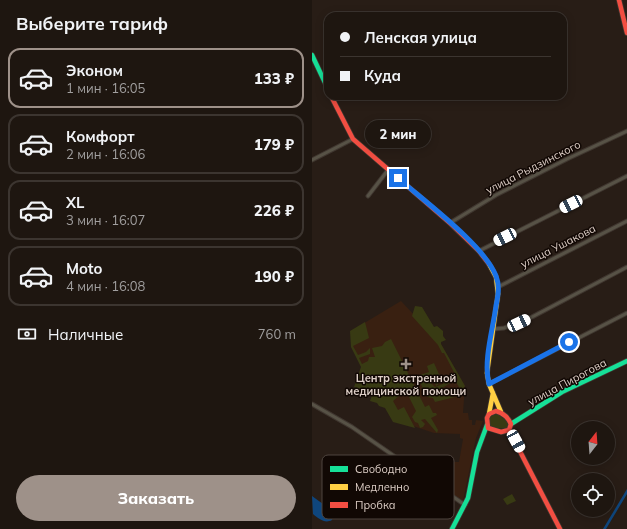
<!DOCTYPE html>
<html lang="ru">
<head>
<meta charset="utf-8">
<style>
  body { margin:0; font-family:Mulish,sans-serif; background:#261f19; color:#f1f3f6; height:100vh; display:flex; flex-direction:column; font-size:15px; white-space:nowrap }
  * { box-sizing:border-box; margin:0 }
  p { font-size:13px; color:#a19f9f }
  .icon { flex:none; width:22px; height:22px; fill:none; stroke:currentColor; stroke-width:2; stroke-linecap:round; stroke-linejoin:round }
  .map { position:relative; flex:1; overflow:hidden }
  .side { display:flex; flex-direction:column; background:#1e1610; width:312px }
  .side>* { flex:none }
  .guide { position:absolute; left:12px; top:12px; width:243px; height:88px; border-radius:12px; box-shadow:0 2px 10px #0003,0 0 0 1px #3c3530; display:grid; align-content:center; height:88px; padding:0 16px; background:#1e1610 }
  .needle { width:26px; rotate:17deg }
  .fabs { position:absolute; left:259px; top:421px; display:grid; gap:8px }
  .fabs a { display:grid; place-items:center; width:44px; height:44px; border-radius:50%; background:#1e1610; box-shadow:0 2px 10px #0003,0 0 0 1px #3c3530; font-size:20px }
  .end { position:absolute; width:18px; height:18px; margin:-9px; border:5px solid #1a73e8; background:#fff; box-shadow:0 0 0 2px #fff }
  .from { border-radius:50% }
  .bubble { position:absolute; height:28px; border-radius:14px; background:#1e1610; box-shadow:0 2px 10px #0003,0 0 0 1px #3c3530; font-size:13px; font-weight:800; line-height:28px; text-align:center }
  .car { position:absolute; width:12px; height:24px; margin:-12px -6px; border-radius:5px; box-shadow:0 0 3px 1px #0007; background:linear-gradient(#fff 24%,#345 0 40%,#fff 0 76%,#345 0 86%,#fff 0) }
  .guide b { display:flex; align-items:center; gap:14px; height:38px; font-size:15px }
  .guide b+b { border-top:1px solid #3c3530 }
  .guide i { width:10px; height:10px; background:#f1f3f6 }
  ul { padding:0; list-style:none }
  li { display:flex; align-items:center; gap:12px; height:60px; margin:0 8px 6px; padding:0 8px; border:2px solid #3c3530; border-radius:12px }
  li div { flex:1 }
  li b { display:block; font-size:15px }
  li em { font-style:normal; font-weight:800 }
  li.active { border-color:#9e9189 }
  li>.icon { width:36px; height:36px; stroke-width:1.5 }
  h2 { padding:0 16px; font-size:18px; line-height:48px }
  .pay { display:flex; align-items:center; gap:10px; height:44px; padding:0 16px; font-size:15px }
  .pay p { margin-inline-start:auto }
  .cta { display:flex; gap:8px; margin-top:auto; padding:8px 16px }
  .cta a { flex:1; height:46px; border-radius:24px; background:#9e9189; color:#fff; font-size:16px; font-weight:800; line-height:46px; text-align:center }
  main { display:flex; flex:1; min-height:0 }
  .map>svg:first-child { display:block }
  .built { fill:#392011 }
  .green { fill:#383a13 }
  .water { fill:#0f467d }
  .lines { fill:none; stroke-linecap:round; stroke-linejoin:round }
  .street-casing { stroke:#403730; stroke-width:5 }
  .fast-casing { stroke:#403730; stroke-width:6 }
  .slow-casing { stroke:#403730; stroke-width:6 }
  .jam-casing { stroke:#403730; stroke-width:6 }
  .street { stroke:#575246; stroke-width:3 }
  .fast { stroke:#16e098; stroke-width:4.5 }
  .slow { stroke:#ffcf43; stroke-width:4.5 }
  .jam { stroke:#f24e42; stroke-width:4.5 }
  .route { stroke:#1a73e8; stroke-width:5 }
  .poi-dot { fill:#9e9189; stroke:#110804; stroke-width:1.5 }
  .labels { text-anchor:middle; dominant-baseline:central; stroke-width:3; stroke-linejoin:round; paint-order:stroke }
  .street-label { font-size:11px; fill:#decfc7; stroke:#110804 }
  .poi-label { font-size:11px; font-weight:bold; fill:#decfc7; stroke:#110804 }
  .key { fill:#110804; stroke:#4e443e; stroke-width:1 }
  .key-label { font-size:11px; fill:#decfc7 }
</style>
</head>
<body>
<main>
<section class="side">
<h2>Выберите тариф</h2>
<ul>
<li class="active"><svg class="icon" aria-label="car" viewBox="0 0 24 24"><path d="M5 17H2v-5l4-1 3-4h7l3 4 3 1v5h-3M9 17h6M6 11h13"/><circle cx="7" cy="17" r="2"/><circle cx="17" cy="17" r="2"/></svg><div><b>Эконом</b><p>1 мин · 16:05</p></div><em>133 ₽</em></li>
<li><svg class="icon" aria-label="car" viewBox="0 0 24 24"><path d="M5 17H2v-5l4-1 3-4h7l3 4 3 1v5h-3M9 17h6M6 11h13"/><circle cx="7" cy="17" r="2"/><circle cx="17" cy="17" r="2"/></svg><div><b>Комфорт</b><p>2 мин · 16:06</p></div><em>179 ₽</em></li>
<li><svg class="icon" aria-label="car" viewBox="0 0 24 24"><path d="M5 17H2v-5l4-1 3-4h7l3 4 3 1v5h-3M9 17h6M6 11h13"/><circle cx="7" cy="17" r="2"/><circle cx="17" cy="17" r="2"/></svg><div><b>XL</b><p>3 мин · 16:07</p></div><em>226 ₽</em></li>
<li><svg class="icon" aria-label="car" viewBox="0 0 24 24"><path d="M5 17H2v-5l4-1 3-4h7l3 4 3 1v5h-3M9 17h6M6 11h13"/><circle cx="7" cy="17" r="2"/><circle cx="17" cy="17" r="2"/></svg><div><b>Moto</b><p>4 мин · 16:08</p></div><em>190 ₽</em></li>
</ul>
<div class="pay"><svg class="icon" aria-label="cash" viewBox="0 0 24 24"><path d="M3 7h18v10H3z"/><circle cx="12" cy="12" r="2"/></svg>Наличные<p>760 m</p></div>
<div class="cta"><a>Заказать</a></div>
</section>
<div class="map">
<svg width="315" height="529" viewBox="0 0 315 529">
  <rect width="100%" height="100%" fill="#281d16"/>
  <path class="built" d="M89 301 129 344 153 386 151 413H156L157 420H160V425H163L164 420 171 421 164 438 151 501 135 490 139 468 142 462H147L151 439 148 438V434L122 433 95 424 82 421 40 347 39 331Z"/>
  <path class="green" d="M103 306 110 307 122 327 125 326 131 331V336L134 340 129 342V344L153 386 150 392 144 382 146 380 132 353H130L126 345 100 316Z
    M53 322 57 338 41 346 46 355 54 352 58 348V354L47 358 50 364 56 361 57 357H63L60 348 70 346 73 342 79 339 113 407 117 405 121 413H124L125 415 119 418 126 430 125 433 113 419 109 420 113 424 111 427 108 428 106 423 103 422 100 417 104 411 97 397 100 394 99 393 87 396 81 401 86 410 92 407 103 428 81 422 73 408 67 406 65 403 58 401 60 395 57 391 42 387 49 367 39 347 38 331Z
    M122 363 130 381 124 386 122 379 118 378V382L123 387 138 381V383L130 388 131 391 141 388 142 392 137 395 139 397 147 396 123 402 121 398 115 397 105 376 117 372 115 366Z
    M186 414 197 423 196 428 183 429 177 425C176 418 179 414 186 414Z
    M200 494 204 501 195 505 191 499Z"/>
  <path class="water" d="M315 489V494L294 529H291Z
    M0 496 22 512 20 520C13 524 7 519 1 514Z"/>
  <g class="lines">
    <g class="street-casing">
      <path id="street" d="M0 160 41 139
        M56 196 76 170
        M138 223 184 195 255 159 315 131
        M167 251 315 176
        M186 287 315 221
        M182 329 192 328 220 317 315 267
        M177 384 315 313
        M0 404 40 427 153 505"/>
    </g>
    <g class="fast-casing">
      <path id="fast" d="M0 55 16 89
        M199 424 250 392 315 361
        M140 529 156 498 165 452 175 425"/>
    </g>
    <g class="slow-casing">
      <path id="slow" d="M177 264 184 277 186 294 175 373 177 384 189 412
        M177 414 181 393"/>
    </g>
    <g class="jam-casing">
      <path id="jam" d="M307 0 315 33
        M19 96 41 139 138 223 167 251 177 264
        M184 411C191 413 196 417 199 424L197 430 189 432 176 428 175 418 177 414Z
        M197 430 248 529"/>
    </g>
    <use href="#street" class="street"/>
    <use href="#fast" class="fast"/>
    <use href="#slow" class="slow"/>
    <use href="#jam" class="jam"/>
  </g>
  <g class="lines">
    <path class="route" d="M86 178C112 201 172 245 184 276 188 286 186 296 184 306 181 329 171 361 177 384L257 342"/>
  </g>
  <path class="poi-dot" d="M92 358h4v4h4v4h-4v4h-4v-4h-4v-4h4z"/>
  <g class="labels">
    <g class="street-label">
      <text transform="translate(221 167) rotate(-27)">улица Рыдзинского</text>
      <text transform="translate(246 246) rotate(-27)">улица Ушакова</text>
      <text transform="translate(255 382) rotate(-28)">улица Пирогова</text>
    </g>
    <g class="poi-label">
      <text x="94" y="378">Центр экстренной<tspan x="94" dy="13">медицинской помощи</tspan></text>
    </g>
  </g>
  <rect x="10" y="455" width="132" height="64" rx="6" class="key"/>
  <rect x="18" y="466" width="18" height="6" fill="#16e098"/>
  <rect x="18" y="484" width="18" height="6" fill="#ffcf43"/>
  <rect x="18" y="502" width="18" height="6" fill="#f24e42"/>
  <g class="key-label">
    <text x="43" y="473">Свободно</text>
    <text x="43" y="491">Медленно</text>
    <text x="43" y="509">Пробка</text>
  </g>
</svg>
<div class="fabs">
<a><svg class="needle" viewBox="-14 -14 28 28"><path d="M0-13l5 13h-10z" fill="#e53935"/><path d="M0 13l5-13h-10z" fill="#a19f9f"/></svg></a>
<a><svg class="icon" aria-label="locate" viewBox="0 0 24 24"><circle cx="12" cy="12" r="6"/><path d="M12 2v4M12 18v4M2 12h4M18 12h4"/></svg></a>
</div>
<i class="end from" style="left:257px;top:342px"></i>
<i class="end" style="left:86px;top:178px"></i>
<div class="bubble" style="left:53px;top:120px;width:66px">2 мин</div>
<i class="car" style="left:259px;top:204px;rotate:243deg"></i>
<i class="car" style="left:193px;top:237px;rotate:243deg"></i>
<i class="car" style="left:207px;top:323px;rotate:65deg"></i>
<i class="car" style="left:204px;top:441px;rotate:151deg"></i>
<div class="guide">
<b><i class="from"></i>Ленская улица</b>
<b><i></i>Куда</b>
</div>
</div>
</main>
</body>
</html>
